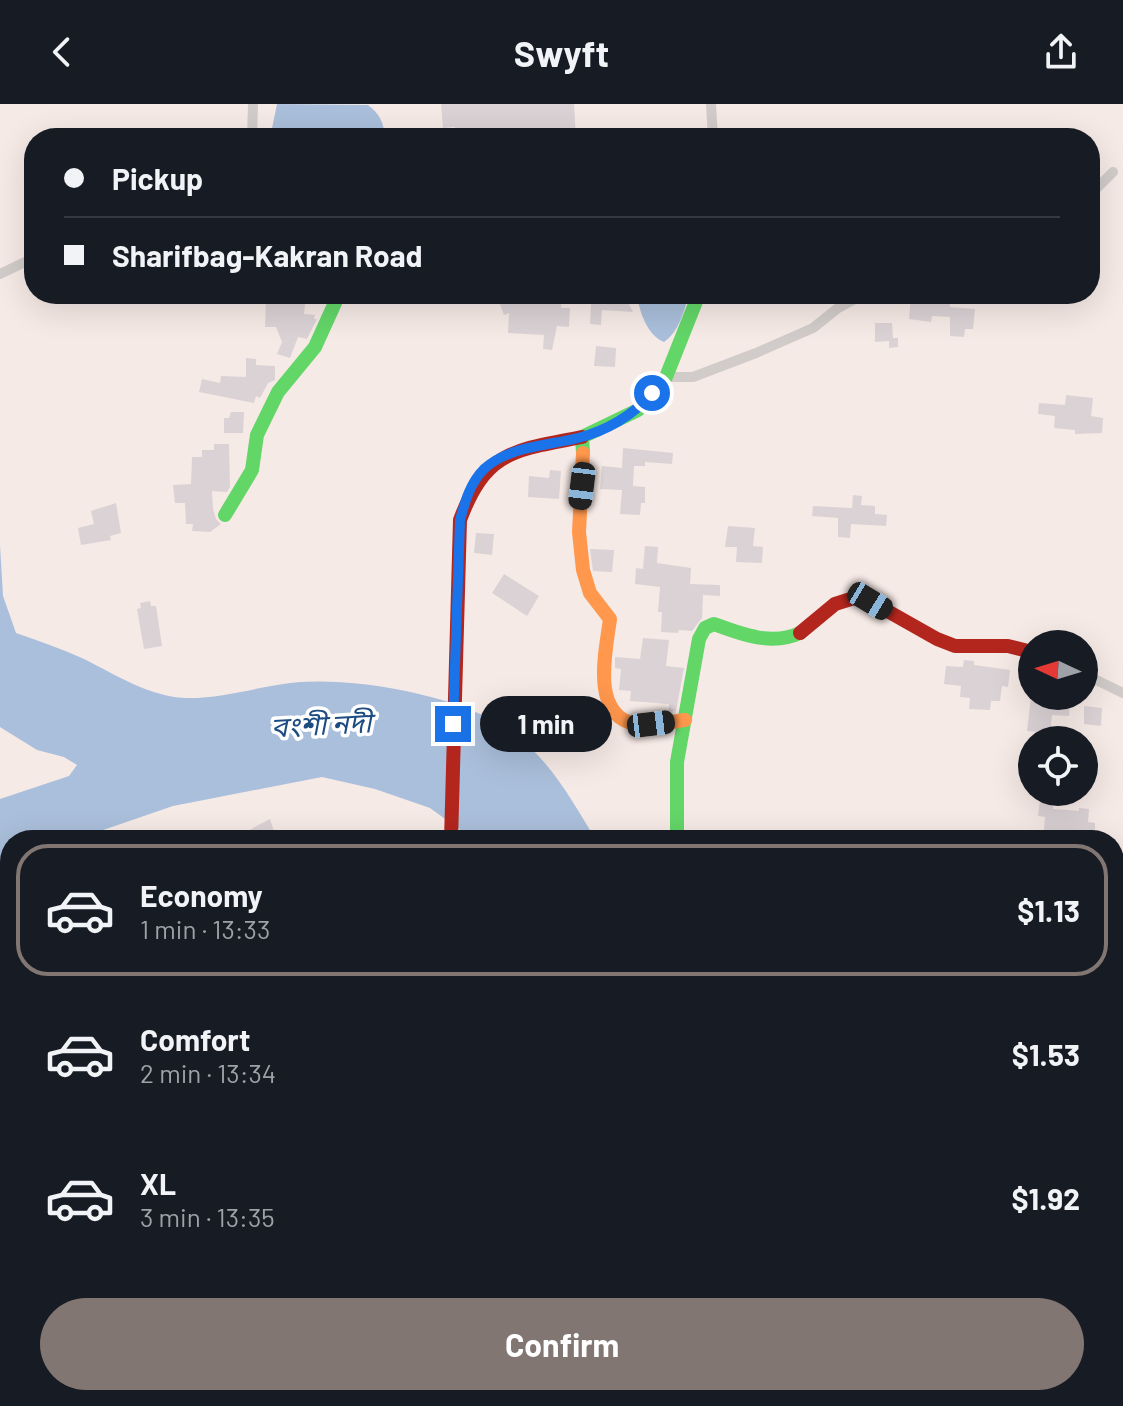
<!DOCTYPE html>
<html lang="en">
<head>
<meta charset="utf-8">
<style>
  body { margin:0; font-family:Barlow,"Noto Sans Bengali",sans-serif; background:#242831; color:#f1f3f6; height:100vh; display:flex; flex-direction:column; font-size:30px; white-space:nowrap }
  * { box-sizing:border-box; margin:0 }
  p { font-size:26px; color:#9ea1a6 }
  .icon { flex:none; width:44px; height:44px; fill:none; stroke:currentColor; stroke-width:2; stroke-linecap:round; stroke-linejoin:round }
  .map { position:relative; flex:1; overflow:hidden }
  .sheet { position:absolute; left:0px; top:726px; width:1124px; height:576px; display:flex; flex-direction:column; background:#171b24; border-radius:32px 32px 0 0; box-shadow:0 8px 32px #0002 }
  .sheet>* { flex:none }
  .hud { position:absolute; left:24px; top:24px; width:1076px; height:176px; border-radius:32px; box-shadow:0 8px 32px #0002; display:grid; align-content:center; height:176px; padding:0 40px; background:#171b24 }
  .needle { width:52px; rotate:274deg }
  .controls { position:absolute; left:1018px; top:526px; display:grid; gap:16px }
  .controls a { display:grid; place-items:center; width:80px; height:80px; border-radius:50%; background:#171b24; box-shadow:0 8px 32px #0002; font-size:40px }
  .end { position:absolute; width:36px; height:36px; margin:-18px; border:10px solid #1a73e8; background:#fff; box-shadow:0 0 0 4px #fff }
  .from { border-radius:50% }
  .bubble { position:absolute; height:56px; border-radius:28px; background:#171b24; box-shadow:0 8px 32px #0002; font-size:26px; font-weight:700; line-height:56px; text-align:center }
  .car { position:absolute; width:24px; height:48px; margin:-24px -12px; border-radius:10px; box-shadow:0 0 6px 2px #0007; background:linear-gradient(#222 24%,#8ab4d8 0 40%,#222 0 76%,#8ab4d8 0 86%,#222 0) }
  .hud b { display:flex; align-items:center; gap:28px; height:76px; font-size:30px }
  .hud b+b { border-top:2px solid #363941 }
  .hud i { width:20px; height:20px; background:#f1f3f6 }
  ul { padding:14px 0 0; list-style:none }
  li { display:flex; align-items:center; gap:24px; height:132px; margin:0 16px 12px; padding:0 24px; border:4px solid transparent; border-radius:32px }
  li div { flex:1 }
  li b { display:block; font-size:30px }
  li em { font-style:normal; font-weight:700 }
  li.current { border-color:#827672 }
  li>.icon { width:72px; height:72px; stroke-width:1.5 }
  .action { display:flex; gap:16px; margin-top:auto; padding:16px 40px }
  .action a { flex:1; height:92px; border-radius:48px; background:#827672; color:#fff; font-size:32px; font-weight:700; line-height:92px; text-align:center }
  header { display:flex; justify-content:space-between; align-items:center; height:104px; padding:0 40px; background:#171b24; font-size:36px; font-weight:700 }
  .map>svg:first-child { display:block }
  .water { fill:#aabfdb }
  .building { fill:#dbd2d5 }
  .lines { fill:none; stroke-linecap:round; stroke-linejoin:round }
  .street { stroke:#d1ccca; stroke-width:10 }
  .fast { stroke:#63d668; stroke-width:14 }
  .slow { stroke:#ff974d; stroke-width:14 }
  .jam { stroke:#b3261e; stroke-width:14 }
  .route { stroke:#1a73e8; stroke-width:10 }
  .labels { text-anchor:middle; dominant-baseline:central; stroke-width:7; stroke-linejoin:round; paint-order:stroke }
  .water-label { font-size:28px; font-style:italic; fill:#1c4c81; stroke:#fff }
</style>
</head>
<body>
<header><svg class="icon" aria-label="back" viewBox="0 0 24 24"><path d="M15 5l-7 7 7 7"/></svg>Swyft<svg class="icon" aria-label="share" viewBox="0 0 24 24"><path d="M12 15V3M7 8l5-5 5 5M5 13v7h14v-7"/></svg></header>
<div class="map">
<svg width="1123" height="1302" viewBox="0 0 1123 1302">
  <rect width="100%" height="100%" fill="#f6eae6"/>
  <path class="water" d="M277 0 368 1C380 10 384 19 385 34H270Z
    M637 190H689C684 207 679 228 664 238 647 231 639 207 637 190Z
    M0 441 3 492 16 529C39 537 62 545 84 555 116 571 148 592 185 594 224 595 262 581 300 578 361 574 466 592 515 630 551 658 573 698 596 736H474L430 704 375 685 322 673 173 702 74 736H10V762L0 767V695L69 672 77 661 64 653 37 646 0 623Z
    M1114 908 1123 925V1091L1114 1092Z
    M1123 1257V1302H1033L1062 1292H1114V1262Z
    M631 1292H824L836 1302H636Z"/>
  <path class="building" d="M441 0H574L576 34H456L455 23 443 24Z
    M288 190H299L298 199 305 200 304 210 315 211 314 215H317L307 235 298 233 290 254 277 250 282 238 276 223H265L266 197H288Z
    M496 190H562L561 204H570L569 223 557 222 552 246 543 245 544 231 508 229 509 209 504 211Z
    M584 190H624L633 208 602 206 601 221 590 220 591 200H584Z
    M911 191 950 198V203L975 205 973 225H965L964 233 950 232V213L932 212 931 218 909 215Z
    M875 219H892L893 234H898V243L889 244V237L875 238Z
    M596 242 616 244 615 263 594 262Z
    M246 254 256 255V261L275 262V276L268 279 260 294 256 292 254 299 199 288 202 275 220 279 221 272 246 273Z
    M1066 291 1093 294 1091 312 1103 314 1102 329 1075 330V326L1054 324 1055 312 1038 310 1039 299 1065 301Z
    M231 308H244L243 329H224V314H229Z
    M214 340H229L230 383 227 388 212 387 213 405 216 415 221 420 210 428 192 427 193 420H186L185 399H175L173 381 191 380 192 353H202V346H214Z
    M623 344 673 349 672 360 645 358V362H634L633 382 645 383V399H641L640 411 620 410 622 386 600 385 602 362 622 364Z
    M550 366 561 367 559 395 528 393 529 372 549 374Z
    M853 391 862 392 861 401 875 402V410L887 411 886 422 851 420 850 434 838 433V414L812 412 813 402 852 404Z
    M116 399 121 429 110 432 111 436 81 441 78 424 94 420 91 407Z
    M728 422 755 424 753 442 763 443 762 459 736 458 737 443H725Z
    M476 429 494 430 492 451 474 449Z
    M645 442 658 443 657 459 691 464 690 480 720 481V492L703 491 702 514 692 527 679 526 678 529 661 528 662 508H658L660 483 635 480 636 464 643 465Z
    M590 445 614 446 612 468 593 467Z
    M504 470 539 492 527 512 492 489Z
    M150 497 151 502H156L162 542 144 545 137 505 141 504 140 499Z
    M643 534 669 536 666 562 684 564 676 607 668 608 669 600 630 597 631 587 619 586 621 565 615 564V553L640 555Z
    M964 556 974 557V561L1010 566 1008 583 1002 582 1000 597H991L990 606 969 605 970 594 960 593 961 582 944 580 946 562 963 563Z
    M1031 594 1070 598 1069 612 1052 611 1050 629 1027 627Z
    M1084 602 1102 604 1101 622 1084 620Z
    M1040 696 1053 698V705L1079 707V704L1089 705 1088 718 1095 719V728L1067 727 1066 736H1043L1045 713 1038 712Z
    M270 715 277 736H234L253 724Z
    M485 1292H606L608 1302H487Z"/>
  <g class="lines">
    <path class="street" d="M711 0 713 34
      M252 34 253 0
      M1090 91 1113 68
      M0 170 25 158 34 156
      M666 273H693L756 249 813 224 838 204 864 190
      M1084 570 1123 589
      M1114 1096 1123 1098
      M0 1238H10
      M477 1292 479 1302
      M619 1292 624 1302
      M177 1302 194 1292"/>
    <path class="fast" d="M583 349 582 333 638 306 666 273 699 190
      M225 411 252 366 257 331 278 288 315 243 339 190
      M677 736V658L699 535 705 524 714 520C741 530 772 542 800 529"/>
    <path class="slow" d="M583 349 579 428 583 466 590 489 610 515C606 546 590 611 635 620 651 624 669 618 685 616"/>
    <path class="jam" d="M800 529 835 500 854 494 875 500 937 535 955 542H1008L1032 548
      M451 736 460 416C486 346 515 346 582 333"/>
  </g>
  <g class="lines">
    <path class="route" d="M453 620 460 416C465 398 470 379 484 365 509 342 547 342 578 334 606 327 634 311 652 289"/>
  </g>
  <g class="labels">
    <g class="water-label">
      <text transform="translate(321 620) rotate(-3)">বংশী নদী</text>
    </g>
  </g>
</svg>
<div class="controls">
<a><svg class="needle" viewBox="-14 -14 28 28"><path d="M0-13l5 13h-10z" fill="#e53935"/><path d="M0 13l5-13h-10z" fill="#9ea1a6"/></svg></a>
<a><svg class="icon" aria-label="locate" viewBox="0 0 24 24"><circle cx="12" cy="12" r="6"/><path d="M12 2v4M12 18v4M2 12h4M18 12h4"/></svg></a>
</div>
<i class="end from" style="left:652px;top:289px"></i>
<i class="end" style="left:453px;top:620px"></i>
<div class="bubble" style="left:480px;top:592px;width:132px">1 min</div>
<i class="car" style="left:582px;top:382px;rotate:187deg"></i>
<i class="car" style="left:870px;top:497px;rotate:121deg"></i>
<i class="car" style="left:651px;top:620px;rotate:83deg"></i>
<div class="hud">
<b><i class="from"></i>Pickup</b>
<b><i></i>Sharifbag-Kakran Road</b>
</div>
<section class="sheet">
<ul>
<li class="current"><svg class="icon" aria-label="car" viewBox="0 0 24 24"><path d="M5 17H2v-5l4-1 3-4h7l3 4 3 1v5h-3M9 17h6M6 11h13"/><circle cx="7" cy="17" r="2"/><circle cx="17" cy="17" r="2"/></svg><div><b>Economy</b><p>1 min · 13:33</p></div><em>$1.13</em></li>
<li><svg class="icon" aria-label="car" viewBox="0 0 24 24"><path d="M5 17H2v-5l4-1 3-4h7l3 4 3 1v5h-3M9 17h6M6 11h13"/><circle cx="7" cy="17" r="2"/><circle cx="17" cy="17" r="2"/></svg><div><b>Comfort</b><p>2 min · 13:34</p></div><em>$1.53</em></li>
<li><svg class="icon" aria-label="car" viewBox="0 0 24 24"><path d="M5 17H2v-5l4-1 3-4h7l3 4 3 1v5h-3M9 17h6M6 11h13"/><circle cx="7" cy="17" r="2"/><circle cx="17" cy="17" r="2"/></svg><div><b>XL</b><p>3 min · 13:35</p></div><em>$1.92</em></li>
</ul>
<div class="action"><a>Confirm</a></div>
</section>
</div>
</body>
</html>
